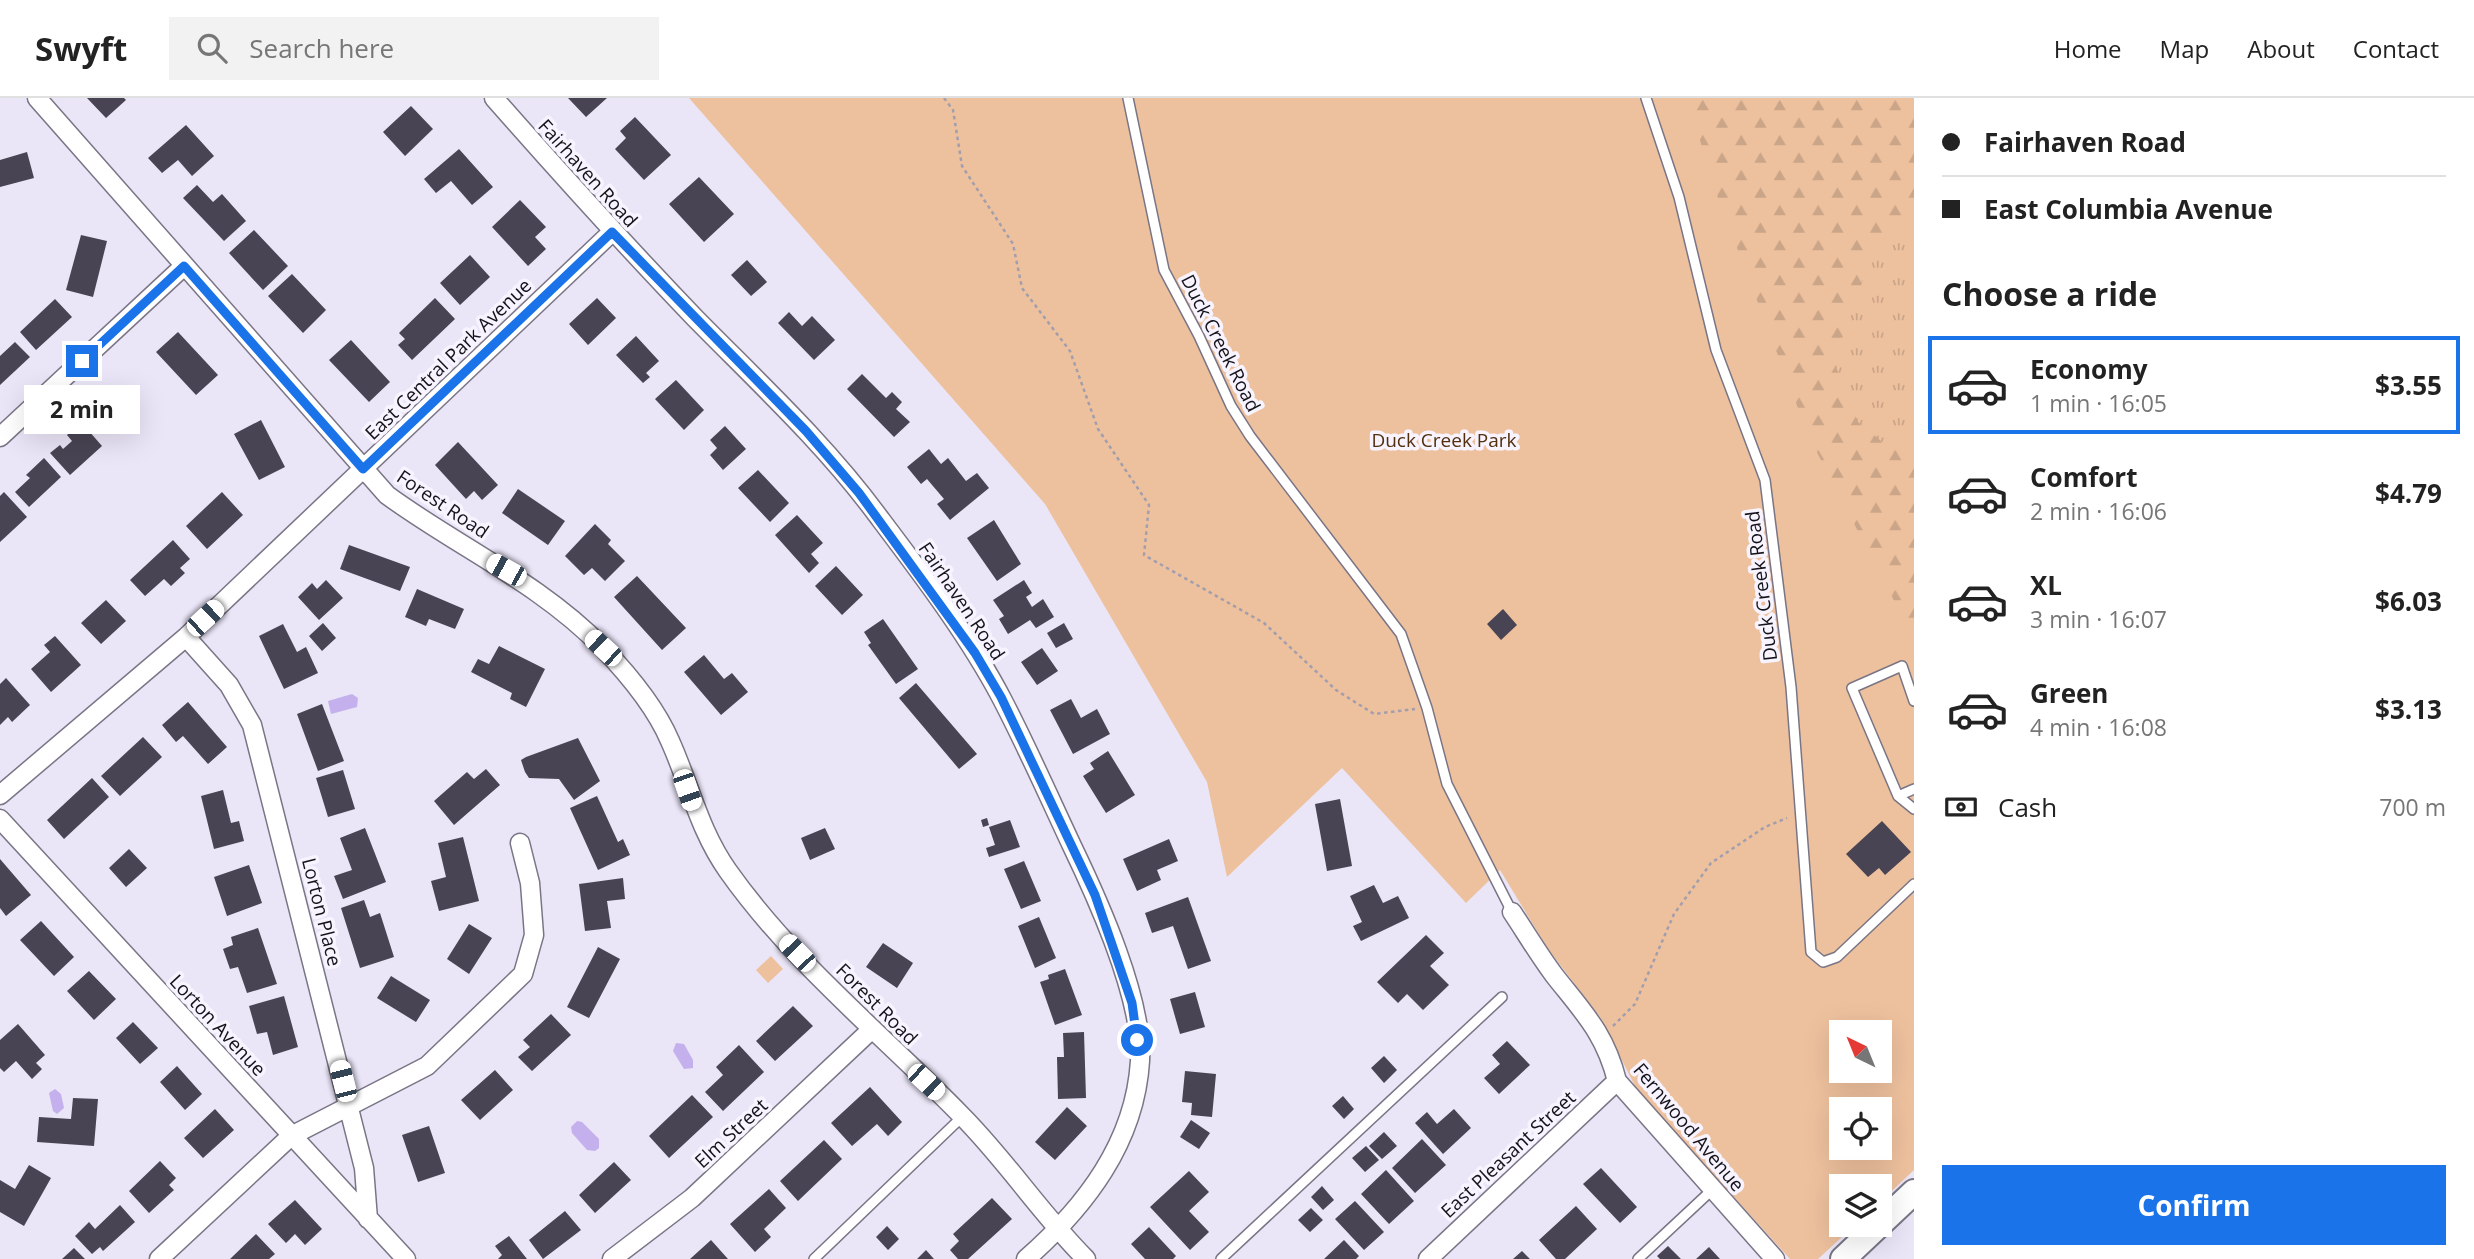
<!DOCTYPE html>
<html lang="en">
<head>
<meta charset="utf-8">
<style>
  body { margin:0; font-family:"Open Sans",sans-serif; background:#f2f2f2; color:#222; height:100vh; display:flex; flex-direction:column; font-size:26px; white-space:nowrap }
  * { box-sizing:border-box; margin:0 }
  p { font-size:23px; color:#767676 }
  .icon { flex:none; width:38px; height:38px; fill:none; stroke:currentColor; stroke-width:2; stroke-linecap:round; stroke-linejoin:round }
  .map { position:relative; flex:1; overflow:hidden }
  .side { display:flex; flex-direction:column; background:#fff; width:560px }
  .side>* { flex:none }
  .top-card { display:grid; align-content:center; height:154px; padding:0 28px; background:#fff }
  .needle { width:46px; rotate:317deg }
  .controls { position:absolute; left:1829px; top:922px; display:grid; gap:14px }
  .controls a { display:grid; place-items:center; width:63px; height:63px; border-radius:0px; background:#fff; box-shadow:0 7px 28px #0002; font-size:35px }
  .end { position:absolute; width:32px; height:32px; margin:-16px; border:9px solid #1a73e8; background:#fff; box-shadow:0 0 0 4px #fff }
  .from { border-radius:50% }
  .bubble { position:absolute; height:49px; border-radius:0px; background:#fff; box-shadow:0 7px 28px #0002; font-size:23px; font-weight:700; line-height:49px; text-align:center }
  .car { position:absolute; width:21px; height:42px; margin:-21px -10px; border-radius:9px; box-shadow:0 0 5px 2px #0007; background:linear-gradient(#fff 24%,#345 0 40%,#fff 0 76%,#345 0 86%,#fff 0) }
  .top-card b { display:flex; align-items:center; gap:24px; height:66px; font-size:26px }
  .top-card b+b { border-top:2px solid #e0e0e0 }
  .top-card i { width:18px; height:18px; background:#222 }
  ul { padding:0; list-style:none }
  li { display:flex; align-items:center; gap:21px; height:98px; margin:0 14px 10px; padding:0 14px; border:4px solid transparent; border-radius:0px }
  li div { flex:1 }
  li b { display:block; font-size:26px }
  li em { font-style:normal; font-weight:700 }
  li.selected { border-color:#1a73e8 }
  li>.icon { width:63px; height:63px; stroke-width:1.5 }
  h2 { padding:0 28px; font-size:32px; line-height:84px }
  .pay { display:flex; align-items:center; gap:18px; height:77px; padding:0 28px; font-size:26px }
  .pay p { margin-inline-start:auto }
  .button { display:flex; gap:14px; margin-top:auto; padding:14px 28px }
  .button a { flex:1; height:80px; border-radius:0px; background:#1a73e8; color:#fff; font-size:28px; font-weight:700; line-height:80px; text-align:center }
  header { display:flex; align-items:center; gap:42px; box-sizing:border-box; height:98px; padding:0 35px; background:#fff; border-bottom:2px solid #e0e0e0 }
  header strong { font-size:33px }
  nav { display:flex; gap:38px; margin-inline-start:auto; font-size:24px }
  .search { width:490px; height:63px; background:#f2f2f2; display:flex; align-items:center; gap:18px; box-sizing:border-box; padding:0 24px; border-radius:0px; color:#767676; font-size:26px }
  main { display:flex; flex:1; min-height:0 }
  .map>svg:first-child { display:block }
  .grass { fill:url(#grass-tufts) }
  .forest { fill:url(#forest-firs) }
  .green { fill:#eec19e; fill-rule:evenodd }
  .water { fill:#c4b0ec }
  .building { fill:#494453 }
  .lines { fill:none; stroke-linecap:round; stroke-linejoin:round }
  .lane-casing { stroke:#7a7585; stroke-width:12 }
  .street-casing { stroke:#7a7585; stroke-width:21 }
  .secondary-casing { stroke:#7a7585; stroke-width:28 }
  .path { stroke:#a29eac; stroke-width:2.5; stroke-dasharray:3.5 3.5; stroke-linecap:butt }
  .lane { stroke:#fff; stroke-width:9 }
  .street { stroke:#fff; stroke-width:18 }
  .secondary { stroke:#fff; stroke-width:24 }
  .route { stroke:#1a73e8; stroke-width:9 }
  .labels { text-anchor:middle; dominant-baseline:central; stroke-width:7; stroke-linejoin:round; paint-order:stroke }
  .street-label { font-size:19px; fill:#151319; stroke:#f7f4ff }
  .park-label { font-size:19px; fill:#532f0e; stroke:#f7f4ff }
</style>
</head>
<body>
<header>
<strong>Swyft</strong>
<div class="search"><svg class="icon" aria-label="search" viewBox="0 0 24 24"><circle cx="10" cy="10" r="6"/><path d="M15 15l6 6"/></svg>Search here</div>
<nav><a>Home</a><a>Map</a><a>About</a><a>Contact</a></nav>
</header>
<main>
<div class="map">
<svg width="1914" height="1161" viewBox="0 0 1914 1161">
  <defs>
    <pattern id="grass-tufts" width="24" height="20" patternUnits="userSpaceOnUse" patternTransform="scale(1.75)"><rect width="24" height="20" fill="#eec19e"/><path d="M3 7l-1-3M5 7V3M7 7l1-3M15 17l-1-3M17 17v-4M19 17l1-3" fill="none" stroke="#cba588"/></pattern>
    <pattern id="forest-firs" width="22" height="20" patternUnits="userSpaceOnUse" patternTransform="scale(1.75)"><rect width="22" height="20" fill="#eec19e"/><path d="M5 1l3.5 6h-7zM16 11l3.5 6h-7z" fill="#cba588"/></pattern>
  </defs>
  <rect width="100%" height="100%" fill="#eae5f7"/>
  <path class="grass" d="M1914 0V541L1809 339Z"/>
  <path class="forest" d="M1662 0H1914V121L1870 160 1834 264 1858 324 1886 347 1914 351V565L1873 543Z"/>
  <path class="green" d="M689 0H1688L1712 84 1809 339 1914 541V1072L1880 1104V1088H1841V1127H1855L1818 1161H1790L1637 992 1600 919 1548 851 1500 772 1466 805 1342 670 1227 779 1207 684 1045 406ZM1841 934H1880V973H1841ZM1841 1012H1880V1050H1841Z
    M771 858 783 871 768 885 756 872Z"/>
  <path class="water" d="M352 596 358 600 357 609 331 616 328 603Z
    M676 945 684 946 693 962V970L684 971 673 953Z
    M55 991 61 996 64 1010 57 1016 53 1013 49 995Z
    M577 1023 582 1024 599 1041V1050L595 1053 587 1052 572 1035 571 1029Z"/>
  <path class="building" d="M87 0H124L126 2 106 20Z
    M568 0H607L586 19Z
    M411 8 433 31 405 58 383 34Z
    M635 19 671 57 644 82 615 51 626 40 620 33Z
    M186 27 214 58 192 78 178 62 162 75 148 60Z
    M459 51 493 89 472 107 451 83 436 95 424 81Z
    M27 54 34 80 0 89V62Z
    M699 79 734 116 704 144 669 106Z
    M197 87 213 104 222 96 246 123 224 143 183 100Z
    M520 102 546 129 535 139 546 151 528 168 492 129Z
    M254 132 288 168 263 192 229 155Z
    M81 137 107 143 93 199 66 192Z
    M470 157 490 179 460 207 440 185Z
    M747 162 767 184 751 198 731 177Z
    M292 176 326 212 303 235 268 198Z
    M435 200 455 221 412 262 398 247 405 241 399 235Z
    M597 200 616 220 588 247 569 226Z
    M55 201 72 219 36 252 20 234Z
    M789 214 802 228 812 218 835 242 814 262 778 225Z
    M178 234 218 277 196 297 156 254Z
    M636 238 659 263 646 275 650 279 643 285 616 257Z
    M351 242 390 284 369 304 329 262Z
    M15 244 30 259 0 287V258Z
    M862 276 886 300 892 294 902 304 896 311 910 324 894 339 847 291Z
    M676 282 704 312 684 332 655 301Z
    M118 288 135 306 103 336 86 318Z
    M261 322 285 369 259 382 234 336Z
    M81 324 102 348 70 377 50 355 60 347 63 351 72 343 67 337Z
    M725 328 746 351 723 372 710 357 717 350 710 342Z
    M458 344 498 387 482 402 474 393 466 401 435 367Z
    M929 351 941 366 948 360 966 383 977 375 989 390 950 422 937 406 944 401 927 381 921 386 907 369Z
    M44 360 61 379 29 409 15 394 30 380 26 377Z
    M758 372 789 405 770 424 738 390Z
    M518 391 565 423 548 447 502 415Z
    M4 394 27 419 0 444V398Z
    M222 394 243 417 207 451 186 428Z
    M797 417 823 445 811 456 819 465 809 475 775 437Z
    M994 422 1021 466 997 483 967 440Z
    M595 426 611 442 608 446 625 463 605 483 592 470 584 477 565 458Z
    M173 442 190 461 180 470 185 475 171 488 164 481 145 498 130 482Z
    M349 447 410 469 400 493 340 471Z
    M836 468 863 497 842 517 815 488Z
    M637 478 686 530 662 552 614 499Z
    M326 482 343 500 319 522 298 499 312 485 317 491Z
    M1024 482 1032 495 1026 499 1032 509 1043 501 1054 519 1036 530 1030 522 1008 536 999 521 1004 518 993 502Z
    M417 491 464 511 455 531 429 521 426 528 405 519Z
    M106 502 126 523 101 546 81 525Z
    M1503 511 1517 527 1501 542 1487 526Z
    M883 521 918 571 896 586 868 547 871 545 864 534Z
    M323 525 336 540 322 553 309 538Z
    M1064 525 1073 541 1056 550 1047 535Z
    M283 526 297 554 306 549 318 575 284 591 259 538Z
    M55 538 81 567 51 594 31 571 50 554 44 547Z
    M499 548 545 571 526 609 510 601 512 595 471 574 478 561 489 566Z
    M1042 550 1058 573 1037 587 1021 564Z
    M704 557 724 581 732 575 748 594 721 617 684 574Z
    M6 580 30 607 12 624 8 619 0 627V586Z
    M916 585 977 656 959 671 899 600Z
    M1071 601 1081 620 1097 611 1110 636 1073 656 1050 612Z
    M188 604 227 649 208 666 183 638 176 644 162 627Z
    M322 606 344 663 318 673 297 616Z
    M143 639 162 659 120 698 101 678Z
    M578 640 600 683 574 702 559 681 529 680 525 674 521 662 526 659Z
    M1108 653 1135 697 1106 715 1083 678 1094 671 1090 665Z
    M486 671 500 687 454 727 434 703 467 674 474 681Z
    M343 672 355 711 328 719 316 680Z
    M92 680 109 699 64 741 47 722Z
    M223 692 231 725 239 723 244 743 214 751 201 698Z
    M597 698 618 744 623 741 630 757 598 772 570 710Z
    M1340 701 1352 768 1327 773 1315 706Z
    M987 720 989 727 983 729 981 722Z
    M1010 722 1020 749 989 759 986 750 995 747 989 729Z
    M1882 723 1911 754 1885 777 1879 770 1868 779 1846 756Z
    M365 730 386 784 343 801 334 778 352 772 340 740Z
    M825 730 835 751 810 762 801 740Z
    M463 739 479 803 439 813 431 783 446 779 438 745Z
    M1169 741 1178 763 1157 772 1161 782 1137 793 1123 761Z
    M129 751 147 770 126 789 109 770Z
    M0 761 31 797 6 818 0 810Z
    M1024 763 1041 803 1021 811 1004 771Z
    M249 767 262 805 227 818 214 779Z
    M623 780 625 801 607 803 611 830 585 833 579 786Z
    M1374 787 1383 805 1398 798 1409 820 1361 843 1353 828 1362 824 1350 798Z
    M1188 799 1211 863 1188 871 1173 828 1152 835 1145 815Z
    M364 802 370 819 380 815 394 859 360 870 341 810Z
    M1039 819 1056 860 1035 870 1018 828Z
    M41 823 74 859 54 878 20 842Z
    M469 826 492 840 469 876 447 861Z
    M258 830 277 886 247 895 238 869 230 871 223 851 233 847 231 839Z
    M1426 837 1444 855 1430 868 1449 887 1423 912 1407 896 1398 905 1377 884Z
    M883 845 913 865 897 890 866 869Z
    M598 849 620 861 589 920 567 909Z
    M1065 871 1082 917 1055 927 1040 884 1049 881 1048 877Z
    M89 873 116 901 94 922 67 893Z
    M391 878 430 902 416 924 377 900Z
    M1195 894 1205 929 1180 936 1170 901Z
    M284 898 298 949 273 957 267 934 257 936 249 908Z
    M793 908 813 928 775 963 756 943Z
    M551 916 571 937 532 973 518 959 530 949 523 942Z
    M133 924 158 950 140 966 116 940Z
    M18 926 45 957 36 965 42 971 32 981 16 963 4 974 0 970V942Z
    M1084 934 1086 1000 1058 1001 1057 959H1064L1063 935Z
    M1507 943 1530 967 1499 996 1484 980 1500 966 1492 957Z
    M739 947 764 974 723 1013 705 994 723 977 716 969Z
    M1384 958 1397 972 1384 985 1371 970Z
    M177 968 202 996 185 1012 160 984Z
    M495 972 513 992 480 1022 461 1002Z
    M1185 973 1216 976 1212 1019 1191 1017 1192 1005 1182 1004Z
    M1866 973H1881L1880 981 1865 980Z
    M870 989 902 1024 888 1038 877 1026 852 1048 831 1025Z
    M692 997 713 1019 669 1060 649 1038Z
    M1343 998 1354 1011 1344 1021 1332 1008Z
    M73 1000 98 1001 94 1048 37 1044 39 1019 71 1021Z
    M1067 1009 1087 1028 1055 1062 1035 1044Z
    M215 1011 234 1032 203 1060 184 1040Z
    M1454 1011 1471 1030 1443 1056 1415 1025 1427 1014 1437 1026Z
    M1191 1022 1210 1035 1199 1051 1180 1039Z
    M429 1028 445 1075 418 1084 402 1037Z
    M1384 1034 1397 1048 1382 1061 1369 1048Z
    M1422 1041 1446 1067 1415 1095 1392 1070Z
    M824 1042 842 1061 798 1103 780 1083Z
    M1366 1048 1379 1062 1365 1074 1352 1060Z
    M160 1063 176 1080 169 1087 174 1092 149 1115 129 1093Z
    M614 1064 631 1082 595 1115 579 1097Z
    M29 1067 51 1080 24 1128 0 1114V1082L15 1091Z
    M1601 1070 1637 1109 1620 1125 1583 1086Z
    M1386 1072 1414 1103 1389 1126 1361 1096Z
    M1189 1073 1209 1094 1189 1113 1209 1134 1190 1152 1150 1109Z
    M1322 1088 1334 1102 1323 1112 1311 1099Z
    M769 1091 786 1110 764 1131 771 1139 755 1154 730 1126Z
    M992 1100 1012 1121 968 1161H958L950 1152 959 1143 953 1136Z
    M295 1102 322 1131 305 1147 295 1136 286 1145 268 1126Z
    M1355 1103 1384 1134 1364 1152 1335 1121Z
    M120 1107 135 1124 103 1153 100 1149 92 1156 75 1138 89 1124 95 1131Z
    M1576 1108 1597 1131 1565 1161H1556L1539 1142Z
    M1311 1110 1323 1122 1310 1134 1298 1122Z
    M565 1113 581 1132 543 1161 529 1142Z
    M887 1128 899 1141 888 1152 876 1139Z
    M1149 1129 1176 1158 1173 1161H1145L1131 1146Z
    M256 1136 275 1156 269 1161H230Z
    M509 1138 527 1161H498L502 1157 495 1148Z
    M711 1142 728 1161H690Z
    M1344 1142 1359 1158 1356 1161H1324Z
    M1668 1148 1681 1161H1660L1657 1158Z
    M1709 1149 1720 1161H1696Z
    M74 1150 85 1161H62Z
    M926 1152 934 1161H917Z
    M1522 1153 1530 1161H1513Z"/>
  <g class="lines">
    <g class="lane-casing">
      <path id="lane" d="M1128 0 1164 172 1199 238 1231 308 1250 338 1401 536 1427 610 1447 686 1512 814
        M1646 0 1679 99 1716 252 1765 382 1791 589 1811 854 1823 864 1837 859 1914 786
        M1914 603 1902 568 1852 590 1898 698 1914 711
        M1898 698 1914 691
        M814 1161 963 1018
        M1221 1161 1502 899
        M1638 1161 1713 1091"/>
    </g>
    <g class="street-casing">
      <path id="street" d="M37 0 387 397C458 449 540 485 602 549 627 575 656 610 670 643 690 687 699 732 728 773 793 865 883 937 961 1017 1006 1062 1041 1116 1086 1161
        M494 0C560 75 626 148 695 220 758 284 825 346 878 418 921 475 969 538 1002 601 1027 649 1049 699 1072 748 1099 804 1143 901 1140 963 1135 1045 1085 1109 1026 1161
        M0 339 184 168
        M186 539 229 587 252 627 364 1070 368 1121
        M0 697 186 539 612 134
        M0 721 406 1161
        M1512 814C1526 835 1539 857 1554 877 1583 914 1605 935 1617 983L1775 1161
        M159 1161 291 1038 427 968 523 876 534 837 530 785 520 745
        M612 1161 692 1100 871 932
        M1428 1161 1617 983"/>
    </g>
    <g class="secondary-casing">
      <path id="secondary" d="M1880 1126 1914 1094
        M1843 1161 1879 1127"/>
    </g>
    <path class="path" d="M944 0 953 12 962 68 1013 146 1022 190 1070 253 1098 331 1149 407 1144 457 1264 525 1336 592 1374 616 1415 611
      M1613 928 1635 906 1674 816 1711 765 1765 729 1787 720"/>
    <use href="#lane" class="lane"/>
    <use href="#street" class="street"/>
    <use href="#secondary" class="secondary"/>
  </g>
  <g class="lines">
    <path class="route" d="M82 263 184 168 363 371 612 134 806 333 859 395 975 555 1001 599 1095 797 1132 905 1137 942"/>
  </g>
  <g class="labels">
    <g class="street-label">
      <text transform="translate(588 75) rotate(48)">Fairhaven Road</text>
      <text transform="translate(1221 245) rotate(63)">Duck Creek Road</text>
      <text transform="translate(448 261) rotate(-44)">East Central Park Avenue</text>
      <text transform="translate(443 406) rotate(34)">Forest Road</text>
      <text transform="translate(1761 488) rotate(-97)">Duck Creek Road</text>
      <text transform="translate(962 503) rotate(56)">Fairhaven Road</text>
      <text transform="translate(322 814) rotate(76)">Lorton Place</text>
      <text transform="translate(877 906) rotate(45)">Forest Road</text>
      <text transform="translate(218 927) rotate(47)">Lorton Avenue</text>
      <text transform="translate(1689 1029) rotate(50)">Fernwood Avenue</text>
      <text transform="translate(731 1035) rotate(-43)">Elm Street</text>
      <text transform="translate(1508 1056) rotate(-43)">East Pleasant Street</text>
    </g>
    <g class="park-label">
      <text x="1444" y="342">Duck Creek Park</text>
    </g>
  </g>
</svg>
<div class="controls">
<a><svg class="needle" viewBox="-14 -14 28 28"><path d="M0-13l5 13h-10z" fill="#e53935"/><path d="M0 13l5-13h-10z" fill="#767676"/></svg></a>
<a><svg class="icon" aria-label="locate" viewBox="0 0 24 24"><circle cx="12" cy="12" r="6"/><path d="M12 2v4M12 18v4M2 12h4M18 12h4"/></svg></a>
<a><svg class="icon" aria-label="layers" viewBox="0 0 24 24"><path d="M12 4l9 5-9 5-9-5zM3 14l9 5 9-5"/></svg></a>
</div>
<i class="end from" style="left:1137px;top:942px"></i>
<i class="end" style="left:82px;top:263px"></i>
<div class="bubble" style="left:24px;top:287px;width:116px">2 min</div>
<i class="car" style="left:506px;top:472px;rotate:299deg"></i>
<i class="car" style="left:205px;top:520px;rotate:47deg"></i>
<i class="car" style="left:603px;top:550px;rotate:313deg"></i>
<i class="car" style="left:687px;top:692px;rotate:161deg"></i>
<i class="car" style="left:797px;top:855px;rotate:316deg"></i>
<i class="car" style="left:343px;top:983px;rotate:346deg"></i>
<i class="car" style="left:926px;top:984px;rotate:133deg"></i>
</div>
<section class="side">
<div class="top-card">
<b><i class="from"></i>Fairhaven Road</b>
<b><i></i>East Columbia Avenue</b>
</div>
<h2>Choose a ride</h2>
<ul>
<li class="selected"><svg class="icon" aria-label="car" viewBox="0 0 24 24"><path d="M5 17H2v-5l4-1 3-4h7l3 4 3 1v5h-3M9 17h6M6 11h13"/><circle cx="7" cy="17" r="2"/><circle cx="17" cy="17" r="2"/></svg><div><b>Economy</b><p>1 min · 16:05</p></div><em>$3.55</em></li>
<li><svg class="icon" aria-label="car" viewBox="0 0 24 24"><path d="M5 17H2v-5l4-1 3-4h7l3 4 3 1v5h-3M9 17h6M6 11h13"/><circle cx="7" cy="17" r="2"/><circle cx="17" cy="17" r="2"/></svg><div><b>Comfort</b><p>2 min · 16:06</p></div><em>$4.79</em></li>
<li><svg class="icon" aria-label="car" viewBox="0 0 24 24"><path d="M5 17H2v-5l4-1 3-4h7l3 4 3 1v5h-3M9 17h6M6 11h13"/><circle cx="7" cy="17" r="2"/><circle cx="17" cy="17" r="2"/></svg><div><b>XL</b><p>3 min · 16:07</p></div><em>$6.03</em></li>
<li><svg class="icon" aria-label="car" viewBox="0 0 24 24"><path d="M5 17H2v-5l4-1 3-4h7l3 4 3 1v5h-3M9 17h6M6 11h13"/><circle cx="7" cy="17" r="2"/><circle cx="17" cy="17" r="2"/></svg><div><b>Green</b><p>4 min · 16:08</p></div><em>$3.13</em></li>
</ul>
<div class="pay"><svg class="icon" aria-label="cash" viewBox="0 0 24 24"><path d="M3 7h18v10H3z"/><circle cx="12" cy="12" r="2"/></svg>Cash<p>700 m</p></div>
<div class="button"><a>Confirm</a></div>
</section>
</main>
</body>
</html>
